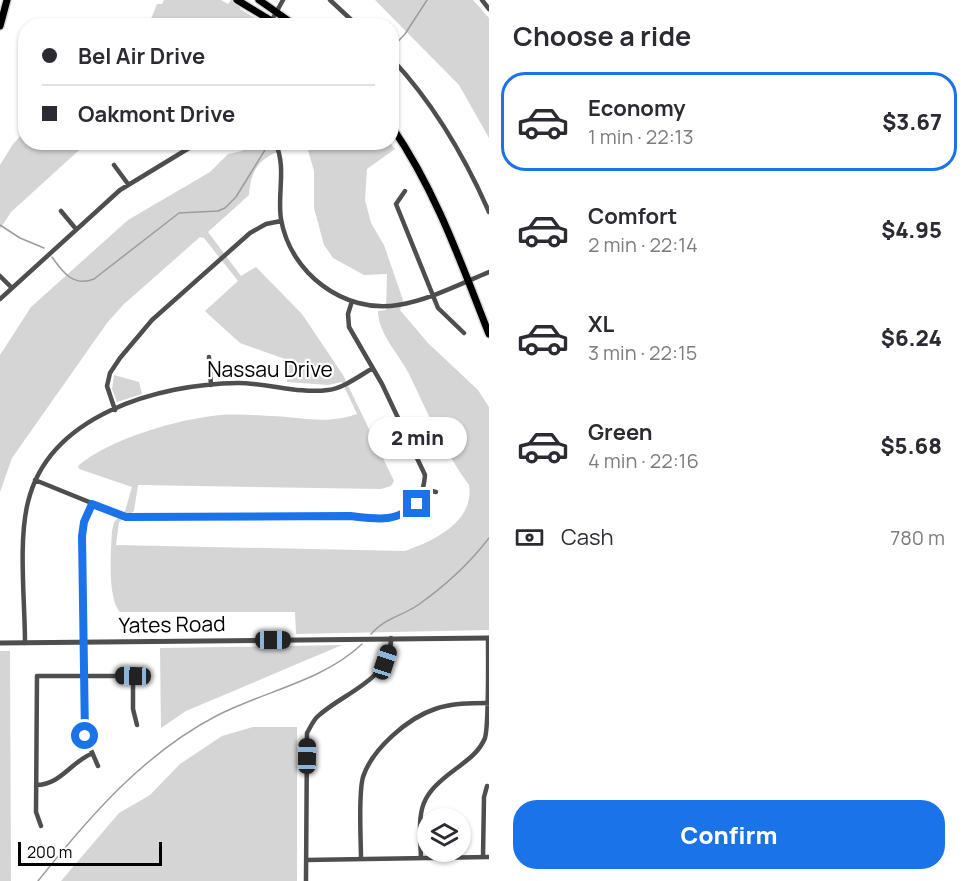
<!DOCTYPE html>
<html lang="en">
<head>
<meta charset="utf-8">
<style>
  body { margin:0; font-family:Manrope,sans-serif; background:#f2f2f3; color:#2b2b33; height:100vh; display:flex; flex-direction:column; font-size:22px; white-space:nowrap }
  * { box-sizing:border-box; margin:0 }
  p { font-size:20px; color:#7c7c81 }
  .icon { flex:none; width:33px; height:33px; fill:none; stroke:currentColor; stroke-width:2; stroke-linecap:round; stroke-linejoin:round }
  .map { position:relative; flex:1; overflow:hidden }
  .panel { display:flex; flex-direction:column; background:#fff; width:480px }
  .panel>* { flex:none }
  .top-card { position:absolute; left:18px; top:18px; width:381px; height:132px; border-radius:24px; box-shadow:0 2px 4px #0004; display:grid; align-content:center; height:132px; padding:0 24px; background:#fff }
  .tools { position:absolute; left:417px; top:808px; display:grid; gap:12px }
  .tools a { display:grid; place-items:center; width:54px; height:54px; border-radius:50%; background:#fff; box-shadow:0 2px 4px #0004; font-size:30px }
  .scale { position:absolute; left:18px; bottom:15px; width:144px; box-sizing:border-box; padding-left:6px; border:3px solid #000; border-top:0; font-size:16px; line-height:21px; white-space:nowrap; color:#000; -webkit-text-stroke:4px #fff; paint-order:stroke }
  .end { position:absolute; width:27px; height:27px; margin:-14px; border:8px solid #1a73e8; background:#fff; box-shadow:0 0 0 3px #fff }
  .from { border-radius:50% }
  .bubble { position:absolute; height:42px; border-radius:21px; background:#fff; box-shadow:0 2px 4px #0004; font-size:20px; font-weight:800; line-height:42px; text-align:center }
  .car { position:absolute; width:18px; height:36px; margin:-18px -9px; border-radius:8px; box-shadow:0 0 4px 2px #0007; background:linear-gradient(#222 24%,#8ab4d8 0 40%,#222 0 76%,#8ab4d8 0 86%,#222 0) }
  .top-card b { display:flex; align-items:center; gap:21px; height:57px; font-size:22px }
  .top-card b+b { border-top:2px solid #e1e1e2 }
  .top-card i { width:15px; height:15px; background:#2b2b33 }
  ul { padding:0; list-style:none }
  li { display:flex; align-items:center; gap:18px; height:99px; margin:0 12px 9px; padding:0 12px; border:3px solid transparent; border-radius:24px }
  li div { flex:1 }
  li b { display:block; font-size:22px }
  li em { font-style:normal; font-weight:800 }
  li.current { border-color:#1a73e8 }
  li>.icon { width:54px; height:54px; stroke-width:1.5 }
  h2 { padding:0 24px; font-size:27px; line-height:72px }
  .pay { display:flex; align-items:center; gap:15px; height:66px; padding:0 24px; font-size:22px }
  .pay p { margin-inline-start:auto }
  .action { display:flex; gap:12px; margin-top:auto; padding:12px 24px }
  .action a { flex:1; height:69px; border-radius:24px; background:#1a73e8; color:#fff; font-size:24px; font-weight:800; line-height:69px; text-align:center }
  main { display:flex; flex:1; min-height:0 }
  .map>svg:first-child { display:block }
  .green { fill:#d5d5d5; fill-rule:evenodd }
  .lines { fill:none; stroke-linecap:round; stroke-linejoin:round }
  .stream { stroke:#9c9c9c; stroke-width:1.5 }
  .primary-casing { stroke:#dbdbdb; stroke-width:10 }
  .minor { stroke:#4e4e4e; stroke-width:4.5 }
  .tertiary { stroke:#4e4e4e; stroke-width:5 }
  .primary { stroke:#000; stroke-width:7 }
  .route { stroke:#1a73e8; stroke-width:8 }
  .labels { text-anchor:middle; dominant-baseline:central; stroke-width:4.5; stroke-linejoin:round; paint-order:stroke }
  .street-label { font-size:21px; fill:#000; stroke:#fff }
</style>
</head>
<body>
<main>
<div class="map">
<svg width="489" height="881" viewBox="0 0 489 881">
  <rect width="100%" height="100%" fill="#fff"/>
  <path class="green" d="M164 0H221L228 4 231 0H244L240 9 268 25 148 26 157 4H162Z
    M375 0H473L489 18V138L459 85Z
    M25 131 26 142 87 143 11 212 0 229V165L13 144Z
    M246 143H390L395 149 367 169 365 200 371 223 384 245 403 300 400 310 428 343 478 390 489 407V630L296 634 295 612H120C107 597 111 550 112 531L114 522 125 511 132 487 79 469 78 466C109 439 178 419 220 415 236 414 254 415 270 416 303 417 324 425 357 414L342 382 328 385 287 382 288 360 240 343 208 314 205 311 238 281 204 238 200 237 123 305 107 323 12 458 0 492V355L31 307 128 220 210 172 228 154 242 151ZM306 143 314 171V208L324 245 333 258 364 275 387 274 386 310 378 311C378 333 398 353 408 372 427 411 443 450 469 485 475 522 433 541 405 551L116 545 119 522 134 511 138 485 381 489 391 486 394 481 343 375 302 314 256 267 241 276 208 232 249 195C251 157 273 152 306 143Z
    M114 375 139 382 142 394 117 402 112 389Z
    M342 645 186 711 161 728 160 648Z
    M0 651H10L11 881H0Z
    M253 727H297V881H61L119 813 150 795 180 764 222 736Z"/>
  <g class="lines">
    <path class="stream" d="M392 48 405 34 427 0
      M0 225 20 238 44 248
      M52 257C63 273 74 287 94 279L179 213 218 211 225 208 236 197 268 145
      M371 634C385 618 402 616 418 605 445 586 469 564 489 538
      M38 881C89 817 144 753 218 715 265 691 323 681 362 644"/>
    <g class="primary-casing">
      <path id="primary" d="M237 0 280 26
        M259 0 296 26
        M0 26 7 0
        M392 127C436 191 461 263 489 334"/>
    </g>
    <path class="minor" d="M330 0 358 26
      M482 0 489 9
      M272 20 283 0
      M392 59C434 104 464 155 489 212
      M275 142C287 167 277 194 281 219 290 273 344 314 398 305 429 300 460 284 489 272
      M114 165 128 184
      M405 191 396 204 438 308 464 333
      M61 211 76 229
      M0 276 11 287
      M0 299 120 190 199 142
      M209 357 211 385
      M115 410 107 386 110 373 120 358 152 320 250 233 266 224 281 221
      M35 480 126 517 350 516C388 521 421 524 425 475L382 384 349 327 348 314 352 301
      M424 489 436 492
      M92 504 84 522 82 536 85 736 98 766
      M25 643C25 602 18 541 28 502 49 415 158 384 238 383 268 383 298 394 328 390 344 388 359 376 373 368
      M36 785C60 785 70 763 91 754
      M41 826 36 812 37 676H133V709L137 725
      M483 857 484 797 487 786
      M421 858C419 809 416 798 457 768 469 759 479 752 485 738 489 724 488 657 488 638
      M361 859C361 838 358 795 363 777 372 749 408 718 435 709 452 703 471 703 489 703
      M306 860 489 857
      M306 881 307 733C310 728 313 721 317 717 342 693 392 680 391 638"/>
    <path class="tertiary" d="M0 643 489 638"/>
    <use href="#primary" class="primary"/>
  </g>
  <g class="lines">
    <path class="route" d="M85 736 82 536 84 522 92 504 126 517 350 516C377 519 395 523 417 504"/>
  </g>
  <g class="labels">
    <g class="street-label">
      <text x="270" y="369">Nassau Drive</text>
      <text transform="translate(172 624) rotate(-1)">Yates Road</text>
    </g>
  </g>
</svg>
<div class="tools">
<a><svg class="icon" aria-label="layers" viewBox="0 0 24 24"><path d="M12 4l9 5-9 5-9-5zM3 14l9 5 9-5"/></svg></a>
</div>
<div class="scale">200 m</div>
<i class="end from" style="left:85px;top:736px"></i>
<i class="end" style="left:417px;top:504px"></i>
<div class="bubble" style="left:368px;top:417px;width:99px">2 min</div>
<i class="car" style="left:273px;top:640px;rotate:90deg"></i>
<i class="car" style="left:385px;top:662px;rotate:18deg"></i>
<i class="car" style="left:133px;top:676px;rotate:271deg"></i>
<i class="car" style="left:307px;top:756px;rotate:1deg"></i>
<div class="top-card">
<b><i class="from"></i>Bel Air Drive</b>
<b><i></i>Oakmont Drive</b>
</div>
</div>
<section class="panel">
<h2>Choose a ride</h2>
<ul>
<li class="current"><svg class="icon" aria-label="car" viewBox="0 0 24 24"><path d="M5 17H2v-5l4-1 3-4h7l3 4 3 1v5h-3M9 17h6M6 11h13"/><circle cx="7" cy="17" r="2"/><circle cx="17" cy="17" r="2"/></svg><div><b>Economy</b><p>1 min · 22:13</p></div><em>$3.67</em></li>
<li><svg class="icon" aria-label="car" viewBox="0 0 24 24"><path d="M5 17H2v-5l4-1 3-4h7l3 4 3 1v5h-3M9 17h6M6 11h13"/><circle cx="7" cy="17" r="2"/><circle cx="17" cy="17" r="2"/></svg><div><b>Comfort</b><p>2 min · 22:14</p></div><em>$4.95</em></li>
<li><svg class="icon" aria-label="car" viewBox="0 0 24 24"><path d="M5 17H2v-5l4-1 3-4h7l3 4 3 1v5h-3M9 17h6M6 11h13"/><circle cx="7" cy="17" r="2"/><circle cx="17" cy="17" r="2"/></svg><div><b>XL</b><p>3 min · 22:15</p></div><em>$6.24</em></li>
<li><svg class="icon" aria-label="car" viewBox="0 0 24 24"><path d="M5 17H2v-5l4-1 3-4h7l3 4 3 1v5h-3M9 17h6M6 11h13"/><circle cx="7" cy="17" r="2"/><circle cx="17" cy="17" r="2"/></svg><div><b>Green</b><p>4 min · 22:16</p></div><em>$5.68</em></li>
</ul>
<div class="pay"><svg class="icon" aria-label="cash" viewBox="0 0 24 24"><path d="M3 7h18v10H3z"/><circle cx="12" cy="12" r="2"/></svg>Cash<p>780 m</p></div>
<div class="action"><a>Confirm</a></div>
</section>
</main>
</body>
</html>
